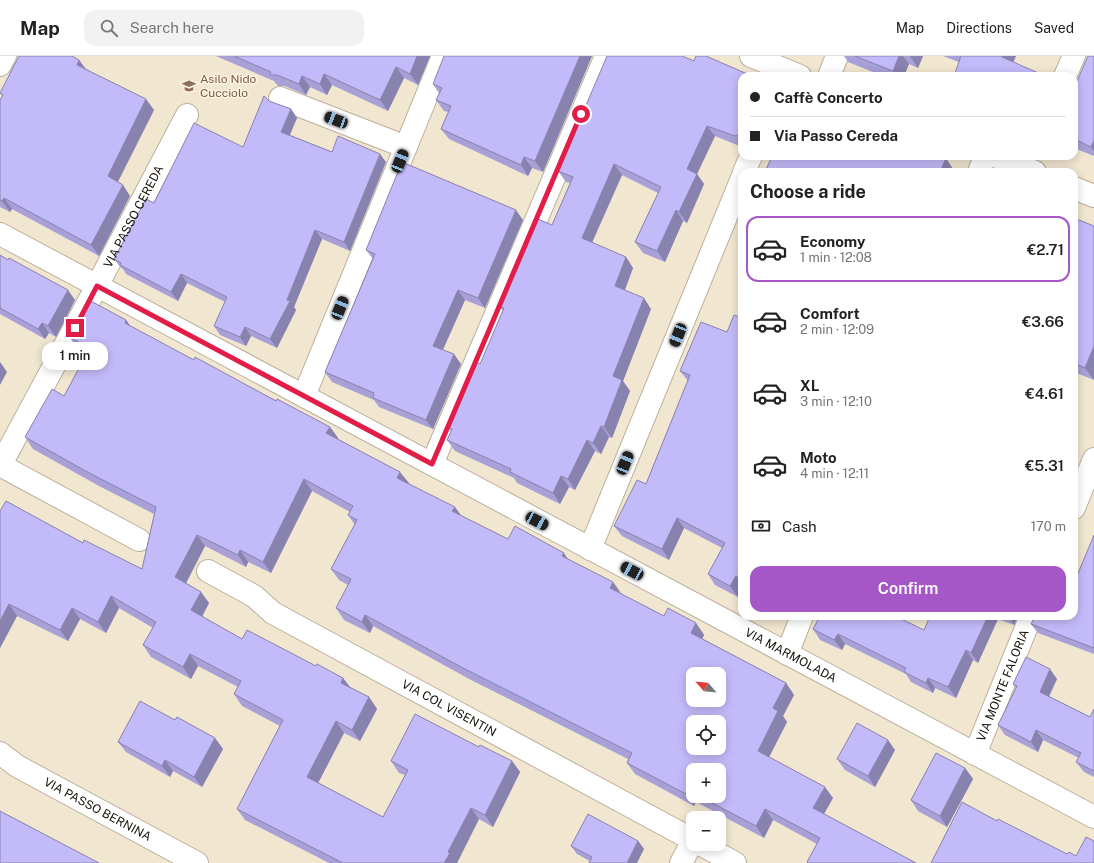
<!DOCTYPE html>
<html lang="en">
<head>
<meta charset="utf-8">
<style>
  body { margin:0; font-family:"Public Sans",sans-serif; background:#f2f2f2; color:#222; height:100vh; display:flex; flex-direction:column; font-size:15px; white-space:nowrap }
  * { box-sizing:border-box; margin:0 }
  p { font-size:13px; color:#767676 }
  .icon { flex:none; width:22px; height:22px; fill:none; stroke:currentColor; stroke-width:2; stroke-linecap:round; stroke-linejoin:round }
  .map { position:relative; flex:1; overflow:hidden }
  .sheet { position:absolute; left:738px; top:112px; width:340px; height:452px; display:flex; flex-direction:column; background:#fff; border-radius:12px; box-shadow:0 2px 10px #0003 }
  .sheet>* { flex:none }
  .banner { position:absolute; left:738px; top:16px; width:340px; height:88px; border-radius:12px; box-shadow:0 2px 10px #0003; display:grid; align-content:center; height:88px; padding:0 12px; background:#fff }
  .needle { width:26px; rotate:297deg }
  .buttons { position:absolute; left:686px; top:611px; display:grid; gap:8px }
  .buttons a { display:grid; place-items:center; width:40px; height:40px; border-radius:8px; background:#fff; box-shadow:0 2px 10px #0003; font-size:20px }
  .end { position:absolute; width:18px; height:18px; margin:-9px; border:5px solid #e11d48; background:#fff; box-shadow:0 0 0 2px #fff }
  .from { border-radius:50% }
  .bubble { position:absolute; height:28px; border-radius:12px; background:#fff; box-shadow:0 2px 10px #0003; font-size:13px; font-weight:600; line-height:28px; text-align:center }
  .car { position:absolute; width:12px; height:24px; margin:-12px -6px; border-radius:5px; box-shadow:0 0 3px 1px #0007; background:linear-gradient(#222 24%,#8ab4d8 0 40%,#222 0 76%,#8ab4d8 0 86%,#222 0) }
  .banner b { display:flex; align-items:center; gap:14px; height:38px; font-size:15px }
  .banner b+b { border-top:1px solid #e0e0e0 }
  .banner i { width:10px; height:10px; background:#222 }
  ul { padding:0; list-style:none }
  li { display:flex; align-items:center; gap:12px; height:66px; margin:0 8px 6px; padding:0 4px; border:2px solid transparent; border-radius:12px }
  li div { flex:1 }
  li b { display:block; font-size:15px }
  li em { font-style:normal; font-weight:600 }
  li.active { border-color:#a556c7 }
  li>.icon { width:36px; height:36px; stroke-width:1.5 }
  h2 { padding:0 12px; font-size:18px; line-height:48px }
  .pay { display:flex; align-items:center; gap:10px; height:44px; padding:0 12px; font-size:15px }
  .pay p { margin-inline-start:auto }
  .action { display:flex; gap:8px; margin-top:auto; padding:8px 12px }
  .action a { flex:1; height:46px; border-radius:12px; background:#a556c7; color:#fff; font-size:16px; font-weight:600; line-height:46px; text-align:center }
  header { display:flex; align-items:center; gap:24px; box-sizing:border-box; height:56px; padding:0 20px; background:#fff; border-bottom:1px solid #e0e0e0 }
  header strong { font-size:19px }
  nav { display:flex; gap:22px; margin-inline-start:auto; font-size:14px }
  .search { width:280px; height:36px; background:#f2f2f2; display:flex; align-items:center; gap:10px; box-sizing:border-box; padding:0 14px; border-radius:12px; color:#767676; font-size:15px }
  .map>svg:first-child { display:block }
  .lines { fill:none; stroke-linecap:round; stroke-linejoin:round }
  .street-casing { stroke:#bbb09b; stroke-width:24 }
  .street { stroke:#fff; stroke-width:22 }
  .wall { fill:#a8a0d6; fill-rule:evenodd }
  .shaded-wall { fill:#8882ae }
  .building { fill:#c3baf9; stroke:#8882ae; fill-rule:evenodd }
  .route { stroke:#e11d48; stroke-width:5 }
  .labels { text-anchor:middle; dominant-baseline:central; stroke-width:3; stroke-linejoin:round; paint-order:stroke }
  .education-label { font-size:12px; fill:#785e54; stroke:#fff3dd; text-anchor:start }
  .street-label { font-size:12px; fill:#16120a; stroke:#fff3dd }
</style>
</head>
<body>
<header>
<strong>Map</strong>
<div class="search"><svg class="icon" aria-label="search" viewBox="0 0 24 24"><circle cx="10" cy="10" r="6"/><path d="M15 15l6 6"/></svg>Search here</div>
<nav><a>Map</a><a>Directions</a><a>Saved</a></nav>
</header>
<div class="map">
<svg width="1094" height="807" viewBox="0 0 1094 807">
  <rect width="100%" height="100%" fill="#f1e6d0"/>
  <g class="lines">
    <g class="street-casing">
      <g id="street">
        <path d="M751 0 800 20"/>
        <path d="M0 9 5 0"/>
        <path d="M829 20 837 0"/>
        <path d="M1065 20 1074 0"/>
        <path d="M280 42 406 91"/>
        <path d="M995 100 1035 116"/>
        <path d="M744 116 751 100"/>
        <path d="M979 116 985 100"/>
        <path d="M1074 132 1094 140"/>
        <path id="s1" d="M0 178 1094 761"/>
        <path d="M304 340 443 0"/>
        <path d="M432 408 606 0"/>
        <path d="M0 409 139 484"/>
        <path id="s2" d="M0 410 97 230 187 59"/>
        <path d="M1074 452 1094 403"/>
        <path d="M590 493 742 122"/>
        <path id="s3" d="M208 515 254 540 273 557 693 784"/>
        <path d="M787 598 802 560"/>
        <path id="s4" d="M0 697 17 710 197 807"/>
        <path id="s5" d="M975 698 1031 560"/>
        <path d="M700 788 735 807"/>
        <path d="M681 807 693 785"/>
      </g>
    </g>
    <use href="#street" class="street"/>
  </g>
  <path class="wall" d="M216 0H430L418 29 404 22 388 55 332 29 327 39 310 31 306 39 285 30H278L274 25Z
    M592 0 543 116 532 112 528 120 449 83 441 73 448 56 444 55 436 44 439 37 433 28Z
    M844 0H923L918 12 909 8 904 20H883L848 6Z
    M943 0H1016L1013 6H959Z
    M1094 0V100L1074 92V29L1075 30Z
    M79 4 86 13 154 54 118 126 130 140 99 200 12 153 10 156 0 151V44L2 40 0 37Z
    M694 5 742 20V91L715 80 697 118 704 128 687 167 683 165 665 206 643 197 635 186 658 137 622 119 592 187 626 201 633 212 625 234 651 253 623 325 630 335 612 382 609 381 601 398 595 395 575 434 569 431 560 448 517 427 514 422 455 395 447 384 451 375 449 372 480 308 503 255 500 251 552 169 570 127 566 126 558 115Z
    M269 45 291 53 297 62 290 79 332 96 386 106 350 195 322 183 294 251 296 254 277 292 251 280 246 290 220 279 214 270 225 246 187 227 178 245 126 218 123 213 121 212 114 203 154 147 243 91Z
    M764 100H941L953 113 952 116H765L771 103Z
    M1074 162 1094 324 1074 316V226L1075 223 1074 221Z
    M523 164 485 252 465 244 443 294 461 308 433 373 379 351 374 344 332 326 325 316 373 203 366 194Z
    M0 199 75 244 56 281 49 277 45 283 0 258Z
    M742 262V533L738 541 715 529 708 518 722 492 684 472 669 504 622 480 614 470 646 428 688 325 680 315 727 276Z
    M126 264 131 271 194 304 330 371 338 382V383L409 427 408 428 461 460 508 483 568 503 621 538 664 560 696 567 704 579 702 583 786 627 794 639 783 660 787 666 769 701 833 742 824 758 916 807H808L807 806 817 788 773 764 764 782 696 746 694 750 635 718 627 707 628 703 471 624 373 570 370 577 344 564 336 552 348 529 339 524 331 513 355 469 348 459 350 456 312 435 271 517 248 506 246 511 205 490 186 527 201 536 209 547 202 561 242 583 316 610 343 622 350 631 369 641 377 653 360 685 344 677 318 727 383 761 405 719 399 717 391 705 479 691 512 705 520 716 493 771 479 763 457 807H329L245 764 237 753 280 670 242 650 234 638 238 631 198 610 191 623 151 601 143 589 153 572 119 552 106 577 80 563 68 585 17 560 0 592V455L83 487 142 513 154 458 99 430 33 393 25 381 64 340 87 297 78 292 69 281ZM693 714 719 740H693Z
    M1094 479V598L1038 577 1031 568 1074 560Z
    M930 560H1018L1014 569 998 563 978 607 973 604 956 642 935 632 933 637 911 626 906 618 845 588 842 594 820 584 813 573 924 574Z
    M1057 623 1049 641 1090 661 1094 653V721L1084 716 1076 706 1079 702 1043 684 1038 696 1005 679 998 669 1016 632 1013 628Z
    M215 682 223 693 202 731 173 715 170 721 126 696 118 686Z
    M895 694 875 731 845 714 837 703Z
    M965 712 973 723 947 771 918 755 911 744Z
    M638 785 644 793 590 805 577 798 571 790Z"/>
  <path class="shaded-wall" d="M417 0H430L418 29 410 18Z
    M580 0H592L543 116 535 105Z
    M899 0H903L909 8 904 20H896L893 15Z
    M910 0H923L918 12Z
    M1002 0H1016L1010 14 1002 1Z
    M79 4 87 15 77 9Z
    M396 11 404 22 388 55 380 44Z
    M324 18 332 29 327 39 320 28Z
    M302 20 310 31 306 39 299 28Z
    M146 43 154 54 115 131 108 120Z
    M291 53 297 62 287 85 281 76Z
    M707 70 715 80 697 118 704 128 687 167 679 156 687 113Z
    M1094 84V95L1091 91Z
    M380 98 386 106 350 195 344 186Z
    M524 101 532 112 528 120 521 109Z
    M946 102 953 113 952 116H940Z
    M614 108 622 119 589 193 582 182Z
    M123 129 130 140 99 200 91 189Z
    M4 142 12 153 10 156 2 145Z
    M516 154 523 164 485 252 478 242Z
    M676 154 683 165 665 206 657 195Z
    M315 174 322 183 294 251 296 254 277 292 270 283Z
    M626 201 633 212 622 241 615 230Z
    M181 218 187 227 178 245 171 236Z
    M68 234 75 244 56 281 48 270Z
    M458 234 465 244 440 300 433 290Z
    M644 242 651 253 623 325 630 335 612 382 604 371 613 320Z
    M126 264 135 276 125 267Z
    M42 267 49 277 45 283 38 273Z
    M245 271 251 280 246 290 240 281Z
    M1094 290V324L1085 312Z
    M454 298 461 308 433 373 426 364Z
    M0 306 7 316 0 329Z
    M601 370 609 381 601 398 593 387Z
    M330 371 338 382 334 389 326 377Z
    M587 384 595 395 575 434 568 423Z
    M400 416 409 427 405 434 397 422Z
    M561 420 569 431 560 448 553 437Z
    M304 423 312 435 271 517 263 506Z
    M455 451 463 462 452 455Z
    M677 462 684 472 669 504 662 493Z
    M197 479 205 490 183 533 175 521Z
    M240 494 248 506 246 511 238 499Z
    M564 497 572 509 562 500Z
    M736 520 742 529V533L738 541 730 530Z
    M613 526 621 537 610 532Z
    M201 536 209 547 199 566 191 554Z
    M111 540 119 552 106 577 98 566Z
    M9 548 17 560 0 592V565Z
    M72 552 80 563 68 585 60 574Z
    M365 559 373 570 370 577 362 566Z
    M988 560H996L998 563 978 607 971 597Z
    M1008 560H1018L1014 569Z
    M696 567 704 579 699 589 691 577Z
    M838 578 845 588 842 594 834 584Z
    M966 594 973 604 956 642 948 631Z
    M190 598 198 610 191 623 183 611Z
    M1050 613 1057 623 1046 646 1040 636Z
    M343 622 352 634 341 627Z
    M928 622 935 632 933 637 926 627Z
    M786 627 794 639 783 660 787 666 766 707 758 695 773 652Z
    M369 641 377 653 360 685 352 674Z
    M336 665 344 677 315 733 307 721Z
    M1036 674 1043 684 1038 696 1031 686Z
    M215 682 223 693 202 731 194 721Z
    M888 684 895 694 875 731 868 720Z
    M165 704 173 715 170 721 162 710Z
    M512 705 520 716 493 771 485 759Z
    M965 712 973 723 947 771 940 760Z
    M825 731 833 742 821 763 813 752Z
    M688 734 696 746 694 750 686 738Z
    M471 752 479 763 457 807H444L448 796Z
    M765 753 773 764 764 782 756 770Z
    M638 785 644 793 637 807H627Z"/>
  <path class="building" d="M19 0H72L79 4 77 9 146 43 108 120 123 129 91 189 4 142 2 145 0 144V44L3 39 0 37Z
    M234 0H417L410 18 396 11 380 44 324 18 320 28 302 20 299 28 277 19H270L271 16Z
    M444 0H580L535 105 524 101 521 109 441 73 451 50 436 44 442 32 433 28Z
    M607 0H682L694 5 696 0H706L752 20H742V77L735 80 707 70 687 113 697 118 679 156 676 154 657 195 635 186 661 131 614 108 582 182 626 201 615 230 644 242 613 320 622 324 604 371 601 370 593 387 587 384 568 423 561 420 553 437 510 416 511 413 447 384 452 373 449 372 477 306 480 308 504 252 500 251 538 163 552 169 573 121 558 115Z
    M855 0H899L893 15Z
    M961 0H1002V1L1045 20H954Z
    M1088 0H1094V84L1091 91 1074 83V29L1075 30Z
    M264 40 269 45 291 53 281 76 332 96 338 80 380 98 344 186 315 174 287 244 290 245 270 283 245 271 240 281 214 270 227 241 181 218 171 236 120 209 121 207 114 203 146 143 154 147 194 67 243 91Z
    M772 100H941L946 102 940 116H765Z
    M402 106 516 154 478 242 458 234 433 290 454 298 426 364 373 342 374 337 325 316 375 198 366 194Z
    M1074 162 1094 170V290L1085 312 1074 307V226L1077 219 1074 218Z
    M0 199 8 204 9 202 68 234 48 270 42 267 38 273 0 252Z
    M89 244 126 264 125 267 194 304 195 301 276 345 277 343 330 371 326 377 400 416 397 422 455 451 452 455 508 483 515 470 564 497 562 500 613 526 610 532 664 560 668 552 696 567 691 577 786 627 773 652 778 655 758 695 825 731 813 752 916 807H808L807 806 820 782 765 753 756 770 699 740H719V714H693V737L688 734 686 738 627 707 632 697 463 612 365 559 362 566 336 552 351 523 331 513 357 464 348 459 353 450 304 423 263 506 240 494 238 499 197 479 175 521 201 536 191 554 242 583 247 574 316 610 317 608 343 622 341 627 369 641 352 674 336 665 307 721 383 761 408 714 391 705 415 658 479 691 480 689 512 705 485 759 471 752 448 796 450 797 444 807H343L237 753 283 664 234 638 241 625 190 598 183 611 143 589 156 566 111 540 98 566 72 552 60 574 9 548 0 565V455L6 445 83 487 84 484 142 513 156 451 91 418 25 381 52 333 64 340 90 292 69 281ZM693 618H719V644H693ZM693 666H719V692H693Z
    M734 259 742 262V524L736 520 730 530 708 518 725 487 677 462 662 493 614 470 637 424 646 428 690 319 680 315 701 266 727 276Z
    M1094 479V592L1031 568 1035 560H1074V527Z
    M820 560H895L924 574 930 560H988L971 597 966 594 948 631 928 622 926 627 904 616 906 612 838 578 834 584 813 573Z
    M1026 601 1050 613 1040 636 1090 661 1094 653V715L1076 706 1081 697 1036 674 1031 686 998 669 1017 630 1013 628Z
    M140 645 175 664 177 661 215 682 194 721 165 704 162 710 118 686Z
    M857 667 888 684 868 720 837 703Z
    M936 697 965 712 940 760 911 744Z
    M962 746 997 765 998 763 1067 798 1069 796 1076 800 1086 781 1094 785V807H931Z
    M0 755 99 807H0Z
    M588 758 638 785 627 807H589L592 801 571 790Z"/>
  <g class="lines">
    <path class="route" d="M75 272 97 230 432 408 581 58"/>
  </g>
  <defs>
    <g id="school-bare" transform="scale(1.08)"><path d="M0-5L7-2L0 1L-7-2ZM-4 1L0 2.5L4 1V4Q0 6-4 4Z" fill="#8d6e63" stroke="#fff3dd" stroke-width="2.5" paint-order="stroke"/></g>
  </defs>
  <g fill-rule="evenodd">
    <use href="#school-bare" x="189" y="30"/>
  </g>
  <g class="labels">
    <g class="education-label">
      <text x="200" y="23">Asilo Nido<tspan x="200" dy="14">Cucciolo</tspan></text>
    </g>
    <g class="street-label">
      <text stroke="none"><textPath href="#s2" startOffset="283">VIA PASSO CEREDA</textPath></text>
      <text stroke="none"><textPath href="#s1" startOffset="896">VIA MARMOLADA</textPath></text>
      <text stroke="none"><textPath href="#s5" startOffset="74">VIA MONTE FALORIA</textPath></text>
      <text stroke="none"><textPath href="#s3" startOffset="278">VIA COL VISENTIN</textPath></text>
      <text stroke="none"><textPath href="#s4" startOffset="113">VIA PASSO BERNINA</textPath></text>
    </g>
  </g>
</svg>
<div class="buttons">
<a><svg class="needle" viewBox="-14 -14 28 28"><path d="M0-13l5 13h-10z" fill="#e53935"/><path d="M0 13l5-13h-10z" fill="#767676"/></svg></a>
<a><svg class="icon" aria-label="locate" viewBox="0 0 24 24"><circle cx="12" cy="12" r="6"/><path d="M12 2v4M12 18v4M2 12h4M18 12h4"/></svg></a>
<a>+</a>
<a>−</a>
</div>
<i class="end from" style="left:581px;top:58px"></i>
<i class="end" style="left:75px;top:272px"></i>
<div class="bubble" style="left:42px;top:286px;width:66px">1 min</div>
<i class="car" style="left:336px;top:64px;rotate:291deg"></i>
<i class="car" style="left:400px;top:105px;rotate:22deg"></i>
<i class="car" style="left:340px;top:252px;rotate:22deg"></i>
<i class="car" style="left:678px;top:279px;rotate:202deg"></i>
<i class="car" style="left:625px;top:407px;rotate:22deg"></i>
<i class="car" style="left:537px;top:465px;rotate:118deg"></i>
<i class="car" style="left:632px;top:515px;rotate:298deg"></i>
<div class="banner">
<b><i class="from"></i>Caffè Concerto</b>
<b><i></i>Via Passo Cereda</b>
</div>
<section class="sheet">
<h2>Choose a ride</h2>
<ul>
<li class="active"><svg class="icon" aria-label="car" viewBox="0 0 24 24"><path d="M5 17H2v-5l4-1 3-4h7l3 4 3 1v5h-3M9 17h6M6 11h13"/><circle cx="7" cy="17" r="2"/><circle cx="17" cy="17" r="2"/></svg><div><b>Economy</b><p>1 min · 12:08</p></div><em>€2.71</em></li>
<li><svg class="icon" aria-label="car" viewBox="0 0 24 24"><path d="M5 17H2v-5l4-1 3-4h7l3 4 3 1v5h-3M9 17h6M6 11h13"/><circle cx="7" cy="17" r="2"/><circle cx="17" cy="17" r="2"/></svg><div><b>Comfort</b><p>2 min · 12:09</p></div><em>€3.66</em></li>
<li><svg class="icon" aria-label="car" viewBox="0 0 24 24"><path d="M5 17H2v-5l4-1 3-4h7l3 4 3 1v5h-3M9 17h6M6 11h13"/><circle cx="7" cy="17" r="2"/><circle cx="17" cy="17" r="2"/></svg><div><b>XL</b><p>3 min · 12:10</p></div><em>€4.61</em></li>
<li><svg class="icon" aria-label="car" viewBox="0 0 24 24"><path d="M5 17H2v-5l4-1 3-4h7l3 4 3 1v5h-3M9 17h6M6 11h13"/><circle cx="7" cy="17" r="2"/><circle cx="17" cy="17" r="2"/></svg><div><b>Moto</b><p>4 min · 12:11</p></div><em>€5.31</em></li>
</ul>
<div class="pay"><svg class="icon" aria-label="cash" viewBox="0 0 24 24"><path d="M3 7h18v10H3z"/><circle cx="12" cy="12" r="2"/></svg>Cash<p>170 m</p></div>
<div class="action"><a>Confirm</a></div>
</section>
</div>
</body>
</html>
